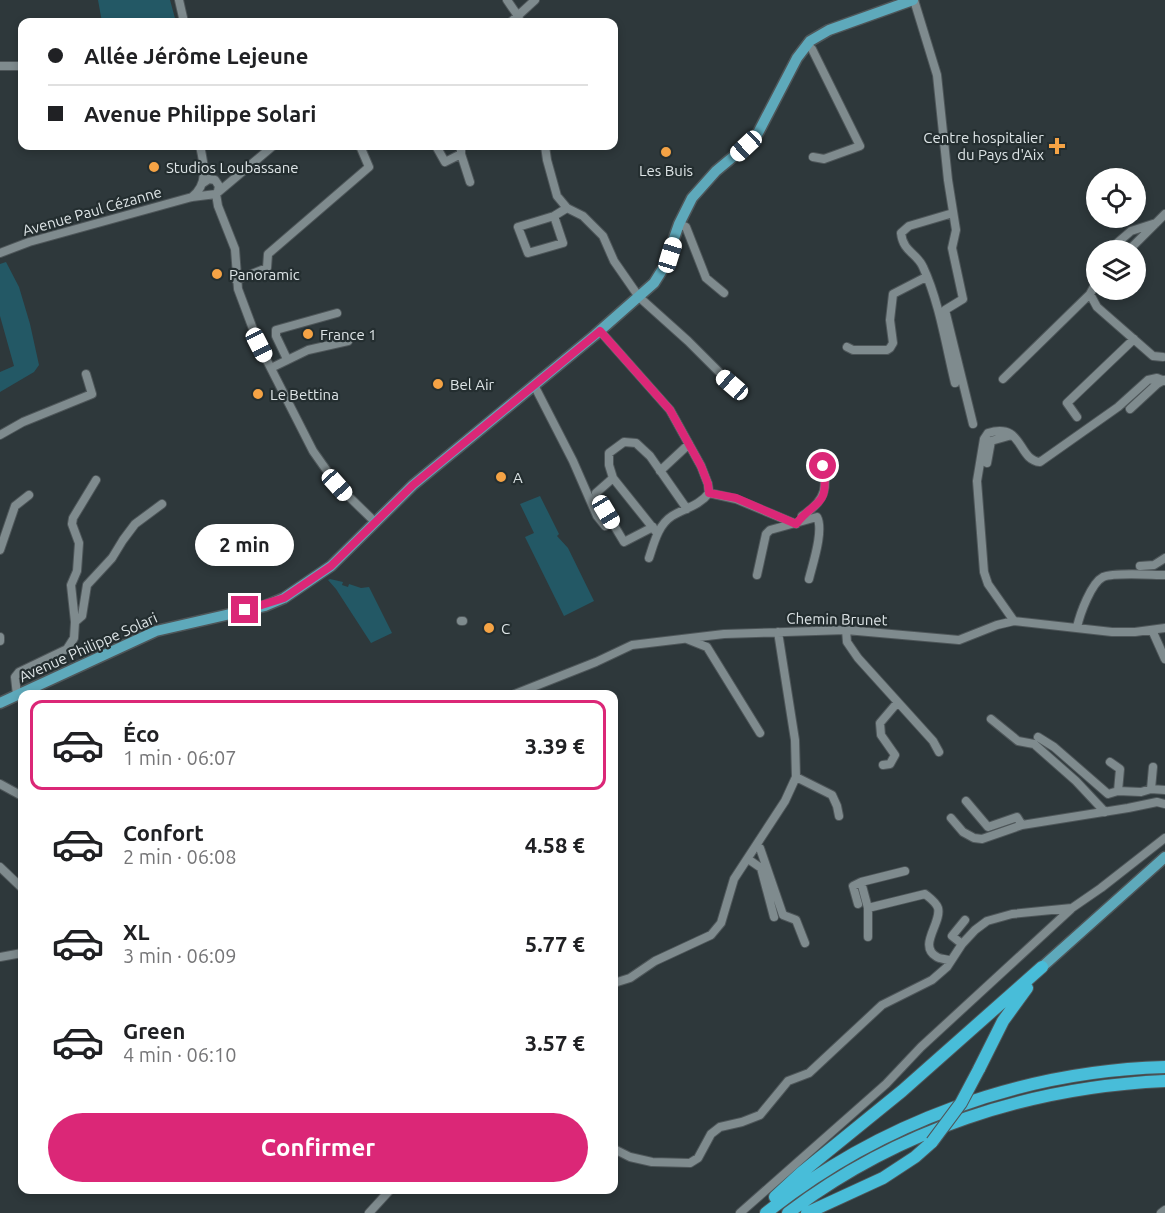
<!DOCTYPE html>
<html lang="fr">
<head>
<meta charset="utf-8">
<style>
  body { margin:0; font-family:Ubuntu,sans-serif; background:#f6f6f6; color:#202124; height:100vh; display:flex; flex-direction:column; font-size:22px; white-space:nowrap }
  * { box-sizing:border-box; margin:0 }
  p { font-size:20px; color:#757577 }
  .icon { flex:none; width:33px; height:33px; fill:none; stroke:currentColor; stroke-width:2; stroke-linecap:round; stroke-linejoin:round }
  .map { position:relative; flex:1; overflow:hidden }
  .panel { position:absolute; left:18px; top:690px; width:600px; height:504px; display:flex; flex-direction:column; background:#fff; border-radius:12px; box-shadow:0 3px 9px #0003 }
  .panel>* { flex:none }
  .guide { position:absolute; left:18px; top:18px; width:600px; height:132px; border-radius:12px; box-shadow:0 3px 9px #0003; display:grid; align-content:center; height:132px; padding:0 30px; background:#fff }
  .fabs { position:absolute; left:1086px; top:168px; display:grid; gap:12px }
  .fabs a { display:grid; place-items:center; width:60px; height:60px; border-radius:50%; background:#fff; box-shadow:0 3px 9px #0003; font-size:30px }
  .end { position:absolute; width:27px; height:27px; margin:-14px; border:8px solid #db2777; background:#fff; box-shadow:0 0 0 3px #fff }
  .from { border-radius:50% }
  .bubble { position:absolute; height:42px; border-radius:21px; background:#fff; box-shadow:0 3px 9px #0003; font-size:20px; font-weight:700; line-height:42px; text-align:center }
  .car { position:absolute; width:18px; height:36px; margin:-18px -9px; border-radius:8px; box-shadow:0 0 4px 2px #0007; background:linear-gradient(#fff 24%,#345 0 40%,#fff 0 76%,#345 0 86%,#fff 0) }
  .guide b { display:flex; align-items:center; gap:21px; height:57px; font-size:22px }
  .guide b+b { border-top:2px solid #e0e0e0 }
  .guide i { width:15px; height:15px; background:#202124 }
  ul { padding:10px 0 0; list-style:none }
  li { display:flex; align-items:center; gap:18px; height:90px; margin:0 12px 9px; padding:0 18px; border:3px solid transparent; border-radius:12px }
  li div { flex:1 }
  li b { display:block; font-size:22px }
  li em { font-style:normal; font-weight:700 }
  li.current { border-color:#db2777 }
  li>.icon { width:54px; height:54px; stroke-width:1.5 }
  .cta { display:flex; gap:12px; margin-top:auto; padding:12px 30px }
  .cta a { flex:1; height:69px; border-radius:36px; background:#db2777; color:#fff; font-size:24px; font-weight:700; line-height:69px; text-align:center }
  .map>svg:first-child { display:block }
  .green { fill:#235865 }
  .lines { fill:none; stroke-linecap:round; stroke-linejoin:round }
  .minor-casing { stroke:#4e5659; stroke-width:10 }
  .major-casing { stroke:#4e5659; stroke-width:13 }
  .highway-casing { stroke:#4e5659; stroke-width:14 }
  .minor { stroke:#7f8b8e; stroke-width:8 }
  .major { stroke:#5ea9bb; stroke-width:10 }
  .highway { stroke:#48bdd9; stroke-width:12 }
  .highway-bridge-casing { stroke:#4e5659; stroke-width:14; stroke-linecap:butt }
  .highway-bridge { stroke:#48bdd9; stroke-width:12 }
  .route { stroke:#db2777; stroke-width:8 }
  .poi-dot { fill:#f5a345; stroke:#242e30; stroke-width:2 }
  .labels { text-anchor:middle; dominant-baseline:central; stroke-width:4.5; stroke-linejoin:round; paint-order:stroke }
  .poi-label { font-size:15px; fill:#dee5e7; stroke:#242e30; text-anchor:start }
  .street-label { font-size:15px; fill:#dee5e7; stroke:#242e30 }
</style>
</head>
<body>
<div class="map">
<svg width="1165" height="1213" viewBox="0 0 1165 1213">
  <rect width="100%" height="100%" fill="#2e383b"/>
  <path class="green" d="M98 0H170L176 22H102Z
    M6 262 19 287 30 324 39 365 34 372 0 392V372L14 366 0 316V264Z
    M540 496 559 534 557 536 568 548 594 601 564 616 525 537 534 533 520 504Z
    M330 579 343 582 342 585 348 587 349 584 361 588 369 587 392 633 371 643 336 589 328 580Z"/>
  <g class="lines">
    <g class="minor-casing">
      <path id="minor" d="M179 0 184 22
        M507 0 518 16 520 22
        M914 0 937 75 948 180 956 230 952 248 963 299 945 310 973 424
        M511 22 535 0
        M807 44 812 49 860 146 824 159 813 157
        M0 66H22
        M436 146 445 162 461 154V146
        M545 146 547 160 557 196 567 208 583 216 603 236 614 261 639 297 688 341 732 385
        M461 154 470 182
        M203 183 209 179 215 180 219 186 218 191
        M216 194 218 206 235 249 238 289 259 345 313 451 337 485 375 522
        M192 197C209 184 204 164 200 146
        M953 213 909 226 901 233C903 252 917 253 923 267 939 301 946 346 955 383
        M554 216 563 243 528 253 518 227 554 216 567 208
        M679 224 686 227 706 278 724 293
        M1109 250 1131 231 1156 223
        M1129 250 1165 214
        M0 253 29 242 192 197 216 194 273 146
        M236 280 267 268 268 254 369 167 360 146
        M1096 283 1090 294 1097 307 1153 356 1163 357
        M600 331 670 410 701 466 708 484 709 493
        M847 347 853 350H887L890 348 893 343 890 320 893 294 926 277
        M287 359 276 336V330L337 313
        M271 368 308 350 348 341
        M1003 379 1090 294
        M534 385 573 461 597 516 605 526
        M1130 409 1157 384 1164 380
        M1077 417 1067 403 1134 339
        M0 435 23 422 92 394 86 374
        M987 463 991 441 1012 435
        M660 471 689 444
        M613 478 596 493 597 497 624 542 653 527
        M802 516C831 497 826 484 821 453
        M657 533 613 478 609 465V453L624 442 636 443 650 456 687 509
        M0 550 15 506 29 495
        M649 558C654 543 658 525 672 516 685 508 699 506 709 493L736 499 796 524
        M1140 566 1154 565 1165 558
        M757 575 766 534 770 530 817 517C824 530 813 563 809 579
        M461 621H463
        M1014 621 988 584 984 572 977 481 984 439 988 433C1024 422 1017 460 1040 462L1118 407 1148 380 1157 378 1165 381
        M75 622 71 585 77 571 79 543 72 524 73 518 96 480
        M1077 627C1080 614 1091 583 1103 577 1114 572 1151 575 1165 575
        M846 630 847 642 858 658 933 741 939 752
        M1152 630 1165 659
        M0 637V641
        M687 639 707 647 760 733
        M515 694 596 662 632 645 724 634 846 630 959 640 997 625 1014 621 1112 632H1135L1165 628
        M17 695 15 677 19 672 67 649 74 638 75 622 82 616 87 585 112 558 123 540 135 524 162 504
        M991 719 1018 741 1034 744 1076 781 1105 812
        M1038 737 1054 747 1108 794 1118 791
        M1110 762 1120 769 1118 791 1141 792 1151 789
        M883 765 890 764 895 755 881 735 880 723 897 703
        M1153 767 1151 789 1165 790
        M796 777 832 795 837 806 839 816
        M0 784 22 796
        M966 801 988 827 1017 817 1022 825
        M951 818 963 832 974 838 982 839 1022 825 1128 808 1157 802 1165 804
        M756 847 760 848 783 915 796 920 805 943
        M748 859 761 868 774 917
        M0 867 22 888
        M858 904 853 886 861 882
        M868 908 861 882 905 871
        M868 937V908L925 894C930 898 936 902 938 908 942 923 917 946 937 957 940 959 947 959 951 961
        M962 944 952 936 965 920
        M0 957 22 953
        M614 983 630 978 655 961 711 935 721 923 734 879 785 801 796 777 795 740 778 632
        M614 1149 630 1157 652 1162 690 1163 698 1158 711 1134 720 1127 742 1122 760 1115 788 1081 809 1073 882 1005 932 980 947 967 962 944 975 930 987 921 1012 914 1072 908 1101 888 1165 838
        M369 1213 390 1190
        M740 1213 886 1084 921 1047 1071 909
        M1161 1213 1165 1210"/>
    </g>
    <g class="major-casing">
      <path id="major" d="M0 703 156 631 265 606 284 598 331 566 413 485 595 335 654 283 664 267 679 224 692 198 716 171 746 146 758 133 797 58 810 41 829 30 913 0
        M1042 967 1165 857"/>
    </g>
    <g class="highway-casing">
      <path id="highway" d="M979 1069 1003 1021 1027 988
        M775 1197 801 1173 902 1091 1042 967
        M766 1213C878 1123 1021 1071 1165 1067
        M788 1213C897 1130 1029 1087 1165 1081
        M807 1213 883 1178 915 1157 932 1142"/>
    </g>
    <use href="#minor" class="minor"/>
    <use href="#major" class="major"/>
    <use href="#highway" class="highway"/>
    <g class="highway-bridge-casing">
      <path id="highway-bridge" d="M932 1142 961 1103 979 1069"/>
    </g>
    <use href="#highway-bridge" class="highway-bridge"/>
  </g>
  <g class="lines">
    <path class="route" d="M245 610 284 598 331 566 413 485 600 331 670 410 701 466 708 484 709 493 736 498 796 524C816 498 830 508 823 466"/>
  </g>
  <g class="poi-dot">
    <path d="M1054 137h6v6h6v6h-6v6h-6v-6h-6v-6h6z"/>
    <circle cx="666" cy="152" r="6"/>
    <circle cx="154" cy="167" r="6"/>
    <circle cx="217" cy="274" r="6"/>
    <circle cx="308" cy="334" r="6"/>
    <circle cx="438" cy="384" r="6"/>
    <circle cx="258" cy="394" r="6"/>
    <circle cx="501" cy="477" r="6"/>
    <circle cx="489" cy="628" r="6"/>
  </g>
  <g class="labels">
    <g class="poi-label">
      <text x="1044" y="137" text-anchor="end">Centre hospitalier<tspan x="1044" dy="17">du Pays d'Aix</tspan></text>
      <text x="166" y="167">Studios Loubassane</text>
      <text x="666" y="170" text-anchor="middle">Les Buis</text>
      <text x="229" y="274">Panoramic</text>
      <text x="320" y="334">France 1</text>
      <text x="450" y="384">Bel Air</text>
      <text x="270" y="394">Le Bettina</text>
      <text x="513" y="477">A</text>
      <text x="501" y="628">C</text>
    </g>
    <g class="street-label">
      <text transform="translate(92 211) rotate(-16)">Avenue Paul Cézanne</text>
      <text transform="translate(837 619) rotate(1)">Chemin Brunet</text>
      <text transform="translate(88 647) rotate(-24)">Avenue Philippe Solari</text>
    </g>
  </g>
</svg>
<div class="fabs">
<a><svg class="icon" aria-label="locate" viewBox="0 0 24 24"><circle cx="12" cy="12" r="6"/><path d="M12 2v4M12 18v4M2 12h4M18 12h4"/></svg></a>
<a><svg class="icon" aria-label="layers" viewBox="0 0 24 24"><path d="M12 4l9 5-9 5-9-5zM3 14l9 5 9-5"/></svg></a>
</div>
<i class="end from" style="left:823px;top:466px"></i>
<i class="end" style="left:245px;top:610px"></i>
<div class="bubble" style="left:195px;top:524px;width:99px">2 min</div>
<i class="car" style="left:746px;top:146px;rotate:227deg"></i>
<i class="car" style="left:670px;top:255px;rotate:17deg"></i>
<i class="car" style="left:259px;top:345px;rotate:153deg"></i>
<i class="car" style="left:732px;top:385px;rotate:311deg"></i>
<i class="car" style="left:337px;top:485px;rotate:138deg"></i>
<i class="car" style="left:606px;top:512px;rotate:149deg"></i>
<div class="guide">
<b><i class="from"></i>Allée Jérôme Lejeune</b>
<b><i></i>Avenue Philippe Solari</b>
</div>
<section class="panel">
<ul>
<li class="current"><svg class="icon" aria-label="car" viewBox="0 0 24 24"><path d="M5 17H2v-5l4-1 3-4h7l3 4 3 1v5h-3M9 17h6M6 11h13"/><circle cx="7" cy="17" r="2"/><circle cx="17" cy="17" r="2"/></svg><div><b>Éco</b><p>1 min · 06:07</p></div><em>3.39 €</em></li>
<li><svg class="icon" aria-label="car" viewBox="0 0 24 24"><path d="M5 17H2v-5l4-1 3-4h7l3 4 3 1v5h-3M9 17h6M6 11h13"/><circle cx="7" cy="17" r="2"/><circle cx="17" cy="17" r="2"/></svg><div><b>Confort</b><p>2 min · 06:08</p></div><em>4.58 €</em></li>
<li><svg class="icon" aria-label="car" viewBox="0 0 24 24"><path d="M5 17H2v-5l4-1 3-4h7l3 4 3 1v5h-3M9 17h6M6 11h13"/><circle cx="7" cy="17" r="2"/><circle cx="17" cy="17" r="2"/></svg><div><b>XL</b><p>3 min · 06:09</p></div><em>5.77 €</em></li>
<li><svg class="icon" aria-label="car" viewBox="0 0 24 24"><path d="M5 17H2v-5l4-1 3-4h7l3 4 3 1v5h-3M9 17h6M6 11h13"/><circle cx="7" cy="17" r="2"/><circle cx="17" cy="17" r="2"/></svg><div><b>Green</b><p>4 min · 06:10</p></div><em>3.57 €</em></li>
</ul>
<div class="cta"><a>Confirmer</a></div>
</section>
</div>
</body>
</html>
